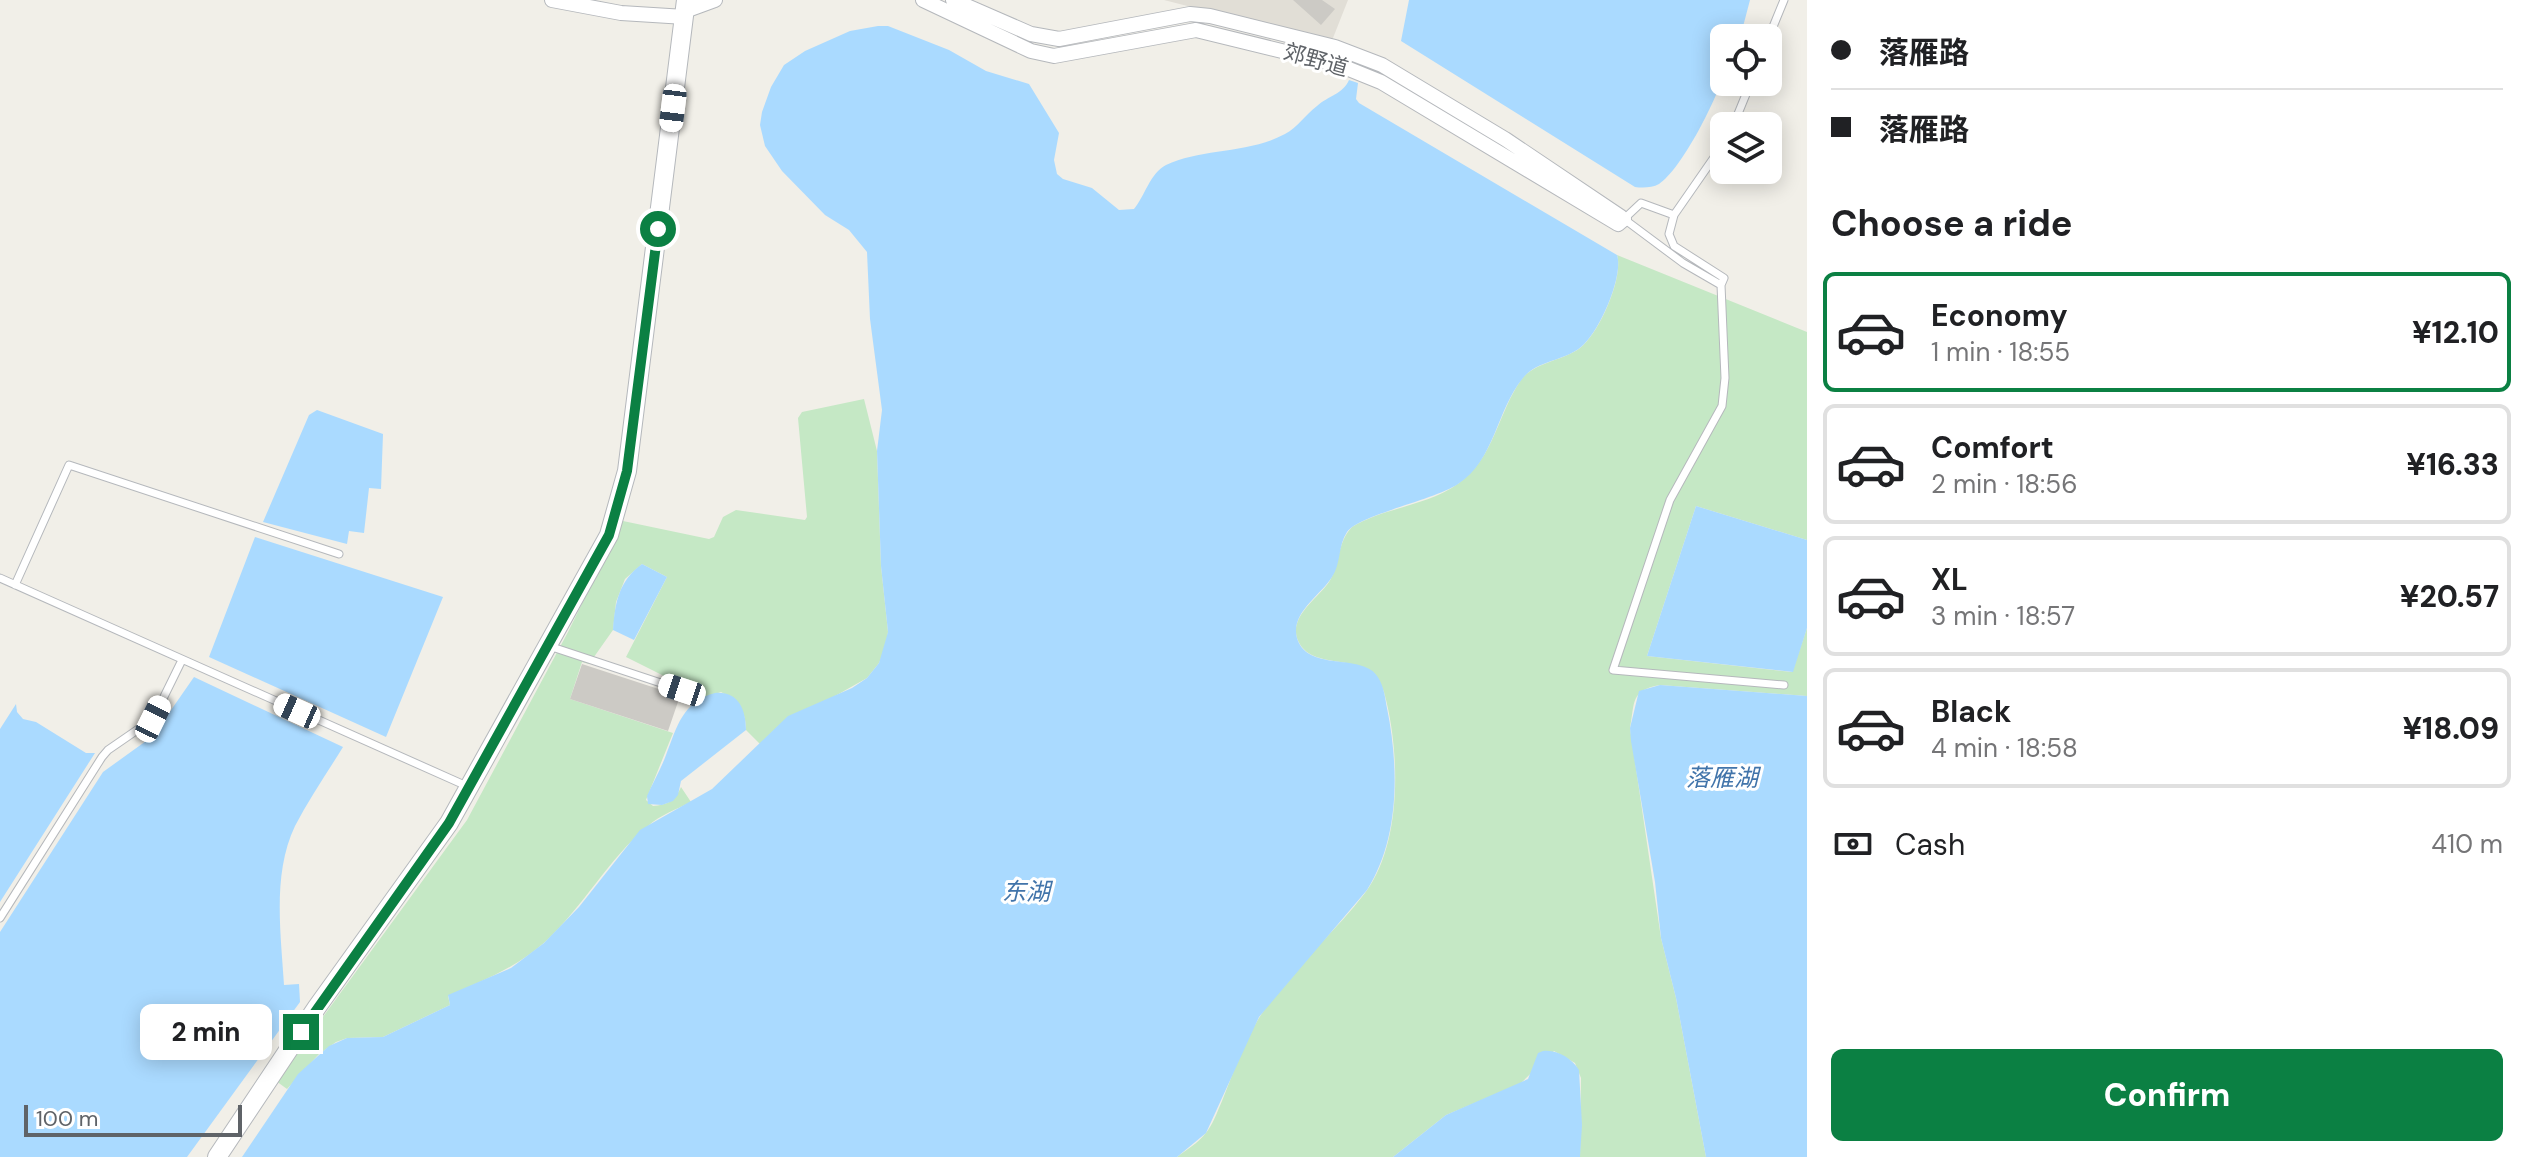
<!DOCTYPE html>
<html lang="en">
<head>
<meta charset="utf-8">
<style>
  body { margin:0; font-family:"DM Sans","Noto Sans SC",sans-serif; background:#f2f2f2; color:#202124; height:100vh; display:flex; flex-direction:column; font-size:30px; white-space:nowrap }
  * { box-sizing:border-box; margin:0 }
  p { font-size:26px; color:#757577 }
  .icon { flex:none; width:44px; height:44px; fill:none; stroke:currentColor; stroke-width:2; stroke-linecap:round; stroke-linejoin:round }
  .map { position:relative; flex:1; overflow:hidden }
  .side { display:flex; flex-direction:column; background:#fff; width:720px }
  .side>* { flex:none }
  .guide { display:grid; align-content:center; height:176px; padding:0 24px; background:#fff }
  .tools { position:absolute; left:1710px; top:24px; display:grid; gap:16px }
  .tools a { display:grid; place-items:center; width:72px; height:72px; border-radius:12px; background:#fff; box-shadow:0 4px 20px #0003; font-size:40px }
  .scale { position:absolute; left:24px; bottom:20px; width:218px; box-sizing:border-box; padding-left:8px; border:4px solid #5f6368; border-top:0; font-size:22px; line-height:28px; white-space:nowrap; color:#5f6368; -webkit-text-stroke:6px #fff; paint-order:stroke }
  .end { position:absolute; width:36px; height:36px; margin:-18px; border:10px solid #0b8043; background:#fff; box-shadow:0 0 0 4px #fff }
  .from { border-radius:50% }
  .bubble { position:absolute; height:56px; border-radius:12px; background:#fff; box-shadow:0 4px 20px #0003; font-size:26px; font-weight:800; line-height:56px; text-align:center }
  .car { position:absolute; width:24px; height:48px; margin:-24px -12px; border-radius:10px; box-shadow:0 0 6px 2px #0007; background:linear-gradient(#fff 24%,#345 0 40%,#fff 0 76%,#345 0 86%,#fff 0) }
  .guide b { display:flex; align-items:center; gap:28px; height:76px; font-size:30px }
  .guide b+b { border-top:2px solid #e0e0e0 }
  .guide i { width:20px; height:20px; background:#202124 }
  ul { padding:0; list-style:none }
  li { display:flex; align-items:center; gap:24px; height:120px; margin:0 16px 12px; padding:0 8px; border:4px solid #e0e0e0; border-radius:12px }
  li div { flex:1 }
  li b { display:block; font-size:30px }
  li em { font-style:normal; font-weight:800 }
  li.active { border-color:#0b8043 }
  li>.icon { width:72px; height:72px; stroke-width:1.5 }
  h2 { padding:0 24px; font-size:36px; line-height:96px }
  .pay { display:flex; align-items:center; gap:20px; height:88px; padding:0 24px; font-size:30px }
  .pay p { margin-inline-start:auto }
  .action { display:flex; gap:16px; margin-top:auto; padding:16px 24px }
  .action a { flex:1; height:92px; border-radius:12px; background:#0b8043; color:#fff; font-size:32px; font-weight:800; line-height:92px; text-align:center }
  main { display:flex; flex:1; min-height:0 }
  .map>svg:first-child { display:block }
  .education { fill:#e1ded6 }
  .green { fill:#c5e8c5 }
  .water { fill:#aadaff }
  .building { fill:#cccac5 }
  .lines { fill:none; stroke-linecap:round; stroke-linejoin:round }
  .service-casing { stroke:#b5b8bc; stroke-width:9 }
  .minor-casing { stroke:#b5b8bc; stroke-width:16 }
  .tertiary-casing { stroke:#b5b8bc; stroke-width:20 }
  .service { stroke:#fff; stroke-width:7 }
  .minor { stroke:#fff; stroke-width:14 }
  .tertiary { stroke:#fff; stroke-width:18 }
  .route { stroke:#0b8043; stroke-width:10 }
  .labels { text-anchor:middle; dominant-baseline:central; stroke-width:6; stroke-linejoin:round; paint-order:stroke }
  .street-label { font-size:22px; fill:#5f6368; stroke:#fff }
  .water-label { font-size:24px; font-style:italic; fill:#4174aa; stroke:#fff }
</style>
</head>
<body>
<main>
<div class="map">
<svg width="1807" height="1157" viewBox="0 0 1807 1157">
  <rect width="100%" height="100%" fill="#f1efe8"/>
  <path class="education" d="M1164 0H1348L1331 43Z"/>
  <path class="green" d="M1617 255 1807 332V540L1696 506 1647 656 1792 672 1807 628V696L1660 685C1630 690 1635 703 1630 728L1661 938 1676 998 1706 1157H1580L1581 1078 1575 1063 1554 1051 1520 1084 1446 1115 1393 1157H1177C1186 1150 1198 1143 1205 1134 1213 1125 1217 1112 1222 1101 1233 1074 1243 1043 1259 1018 1287 973 1333 935 1365 893 1403 842 1400 750 1384 692 1371 646 1310 676 1297 638 1290 616 1318 598 1329 582 1340 565 1337 542 1352 527 1385 507 1428 506 1459 483 1494 458 1498 413 1521 380 1534 362 1563 361 1580 348 1599 334 1624 277 1617 255Z
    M864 399 877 451 881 566 888 632 886 646 879 663 867 678 773 731 760 744 746 730C746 710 738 702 721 692L696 700 690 689 626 657 667 577 642 564 625 579 616 602 613 630 589 664 582 662 570 699 673 733 646 800 653 806C667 805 675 801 681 787L691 802C677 809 660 815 648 826 608 859 584 906 545 942 517 967 483 981 448 996L450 1005 383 1037 347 1038 336 1042 319 1054 287 1089 276 1081 467 820 568 632 623 521 709 539 714 537 723 517 736 510 805 520 807 517 798 418 802 412Z"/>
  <path class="water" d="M1409 0H1750L1740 38H1724C1724 50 1726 65 1723 76 1716 101 1681 170 1659 184 1652 188 1642 188 1635 187L1401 41Z
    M878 26H888L949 50 986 71 1029 84 1059 133 1054 160 1057 174 1063 179 1092 188 1119 210 1134 209C1145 196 1150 173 1166 165 1201 148 1248 154 1285 134 1298 127 1305 115 1317 106 1328 96 1343 94 1349 80L1358 83 1356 99 1359 103 1617 255C1624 276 1599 333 1581 347 1564 361 1536 361 1523 378 1496 411 1495 460 1458 484 1434 500 1359 515 1347 532 1338 545 1341 564 1332 577 1321 595 1290 613 1297 638 1306 669 1351 656 1371 670 1383 678 1385 696 1387 708 1399 767 1400 838 1367 890L1259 1017 1206 1133 1177 1157H242L298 1074 329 1046 347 1038 383 1037 450 1005 448 995 511 968 544 943 579 907 640 830 712 789 788 716 852 688 867 678 879 663 888 632 881 566 877 451 882 410 870 319 867 252 849 230 825 215 782 171 765 146 760 125 762 112 771 87 784 65 805 51 850 31Z
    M317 410 383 434 381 489 369 488 364 533 349 531 347 544 263 522 309 415Z
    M1696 506 1807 540V628L1793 672 1647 656Z
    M255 537 443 597 386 737 209 657Z
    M642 564 667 577 634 640 613 630C615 602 619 581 642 564Z
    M194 677 343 747C327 773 309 799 295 826 272 874 281 934 284 985L299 984 300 1002 187 1157H0V932L103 772 153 736Z
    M1660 685 1807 696V1157H1706L1676 998 1661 938 1655 882 1631 741 1630 728 1639 691Z
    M715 693C738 691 746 709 746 730L681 781 678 795 673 801 662 805 648 804 647 796C653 782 661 769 666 755 677 727 682 702 715 693Z
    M16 704 17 712 23 719 36 722 86 753H95L0 902V729Z
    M1543 1051C1556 1049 1572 1058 1579 1070L1582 1125 1580 1157H1393L1446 1115 1528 1079 1538 1053Z"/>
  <path class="building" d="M1293 0H1322L1335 9 1321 25Z
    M582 664 680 696 668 731 570 699Z"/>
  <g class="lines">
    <g class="service-casing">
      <path id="service" d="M1768 39 1784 0
        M1733 126 1751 82
        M1724 143 1674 215 1641 203 1624 219 1683 263 1721 285 1725 378 1722 406 1670 500 1613 670 1784 685
        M1674 215 1669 234 1674 246 1724 278 1721 285
        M0 578 469 787
        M15 585 69 465 339 554
        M549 646 682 690
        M0 918 102 757 108 750 153 719 182 660"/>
    </g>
    <g class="minor-casing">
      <path id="minor" d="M552 0 621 13 685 17
        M923 0 1031 51 1054 56 1196 30 1339 65 1381 82 1618 224 1624 219
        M953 0 1031 34 1059 39 1190 14 1210 16 1335 47 1382 65 1505 139 1621 217
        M685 11 715 0"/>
    </g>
    <g class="tertiary-casing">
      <path id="tertiary" d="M217 1157 317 1007 449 823 609 535 627 471 686 0"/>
    </g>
    <use href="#service" class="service"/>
    <use href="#minor" class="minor"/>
    <use href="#tertiary" class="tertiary"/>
  </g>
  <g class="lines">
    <path class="route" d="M301 1032 449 823 609 535 627 471 658 229"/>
  </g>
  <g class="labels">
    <g class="street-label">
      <text transform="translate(1316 60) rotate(16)">郊野道</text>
    </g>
    <g class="water-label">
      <text x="1722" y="777">落雁湖</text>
      <text x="1026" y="891">东湖</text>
    </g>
  </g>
</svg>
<div class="tools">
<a><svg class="icon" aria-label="locate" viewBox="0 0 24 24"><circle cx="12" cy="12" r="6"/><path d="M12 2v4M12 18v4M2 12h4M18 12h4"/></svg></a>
<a><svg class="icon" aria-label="layers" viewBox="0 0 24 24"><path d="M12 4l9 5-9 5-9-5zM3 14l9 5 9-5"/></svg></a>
</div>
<div class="scale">100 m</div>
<i class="end from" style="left:658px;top:229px"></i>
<i class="end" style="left:301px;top:1032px"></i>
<div class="bubble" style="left:140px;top:1004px;width:132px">2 min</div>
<i class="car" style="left:673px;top:108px;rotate:187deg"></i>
<i class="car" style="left:682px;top:690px;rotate:288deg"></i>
<i class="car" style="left:297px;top:711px;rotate:294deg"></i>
<i class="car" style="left:153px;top:719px;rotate:26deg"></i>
</div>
<section class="side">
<div class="guide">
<b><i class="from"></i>落雁路</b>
<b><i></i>落雁路</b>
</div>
<h2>Choose a ride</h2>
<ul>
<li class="active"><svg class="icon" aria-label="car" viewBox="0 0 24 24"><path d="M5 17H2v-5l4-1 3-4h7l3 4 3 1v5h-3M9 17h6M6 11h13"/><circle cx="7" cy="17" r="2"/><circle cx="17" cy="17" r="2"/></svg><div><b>Economy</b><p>1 min · 18:55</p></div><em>¥12.10</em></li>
<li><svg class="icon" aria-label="car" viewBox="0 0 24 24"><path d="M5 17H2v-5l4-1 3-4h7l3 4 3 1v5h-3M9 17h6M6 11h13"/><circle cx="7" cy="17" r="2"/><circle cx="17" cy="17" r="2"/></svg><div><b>Comfort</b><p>2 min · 18:56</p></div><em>¥16.33</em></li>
<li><svg class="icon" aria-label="car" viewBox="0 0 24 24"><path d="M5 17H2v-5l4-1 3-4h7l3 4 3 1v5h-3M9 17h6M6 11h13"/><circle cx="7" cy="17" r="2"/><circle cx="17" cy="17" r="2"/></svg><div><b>XL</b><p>3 min · 18:57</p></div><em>¥20.57</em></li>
<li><svg class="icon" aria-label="car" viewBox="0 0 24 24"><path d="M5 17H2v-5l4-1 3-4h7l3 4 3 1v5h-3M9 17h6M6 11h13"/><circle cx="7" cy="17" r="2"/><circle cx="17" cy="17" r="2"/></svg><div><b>Black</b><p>4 min · 18:58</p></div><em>¥18.09</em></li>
</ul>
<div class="pay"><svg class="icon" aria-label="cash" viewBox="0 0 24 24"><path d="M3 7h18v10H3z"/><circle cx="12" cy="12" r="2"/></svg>Cash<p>410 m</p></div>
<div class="action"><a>Confirm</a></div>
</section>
</main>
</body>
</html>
